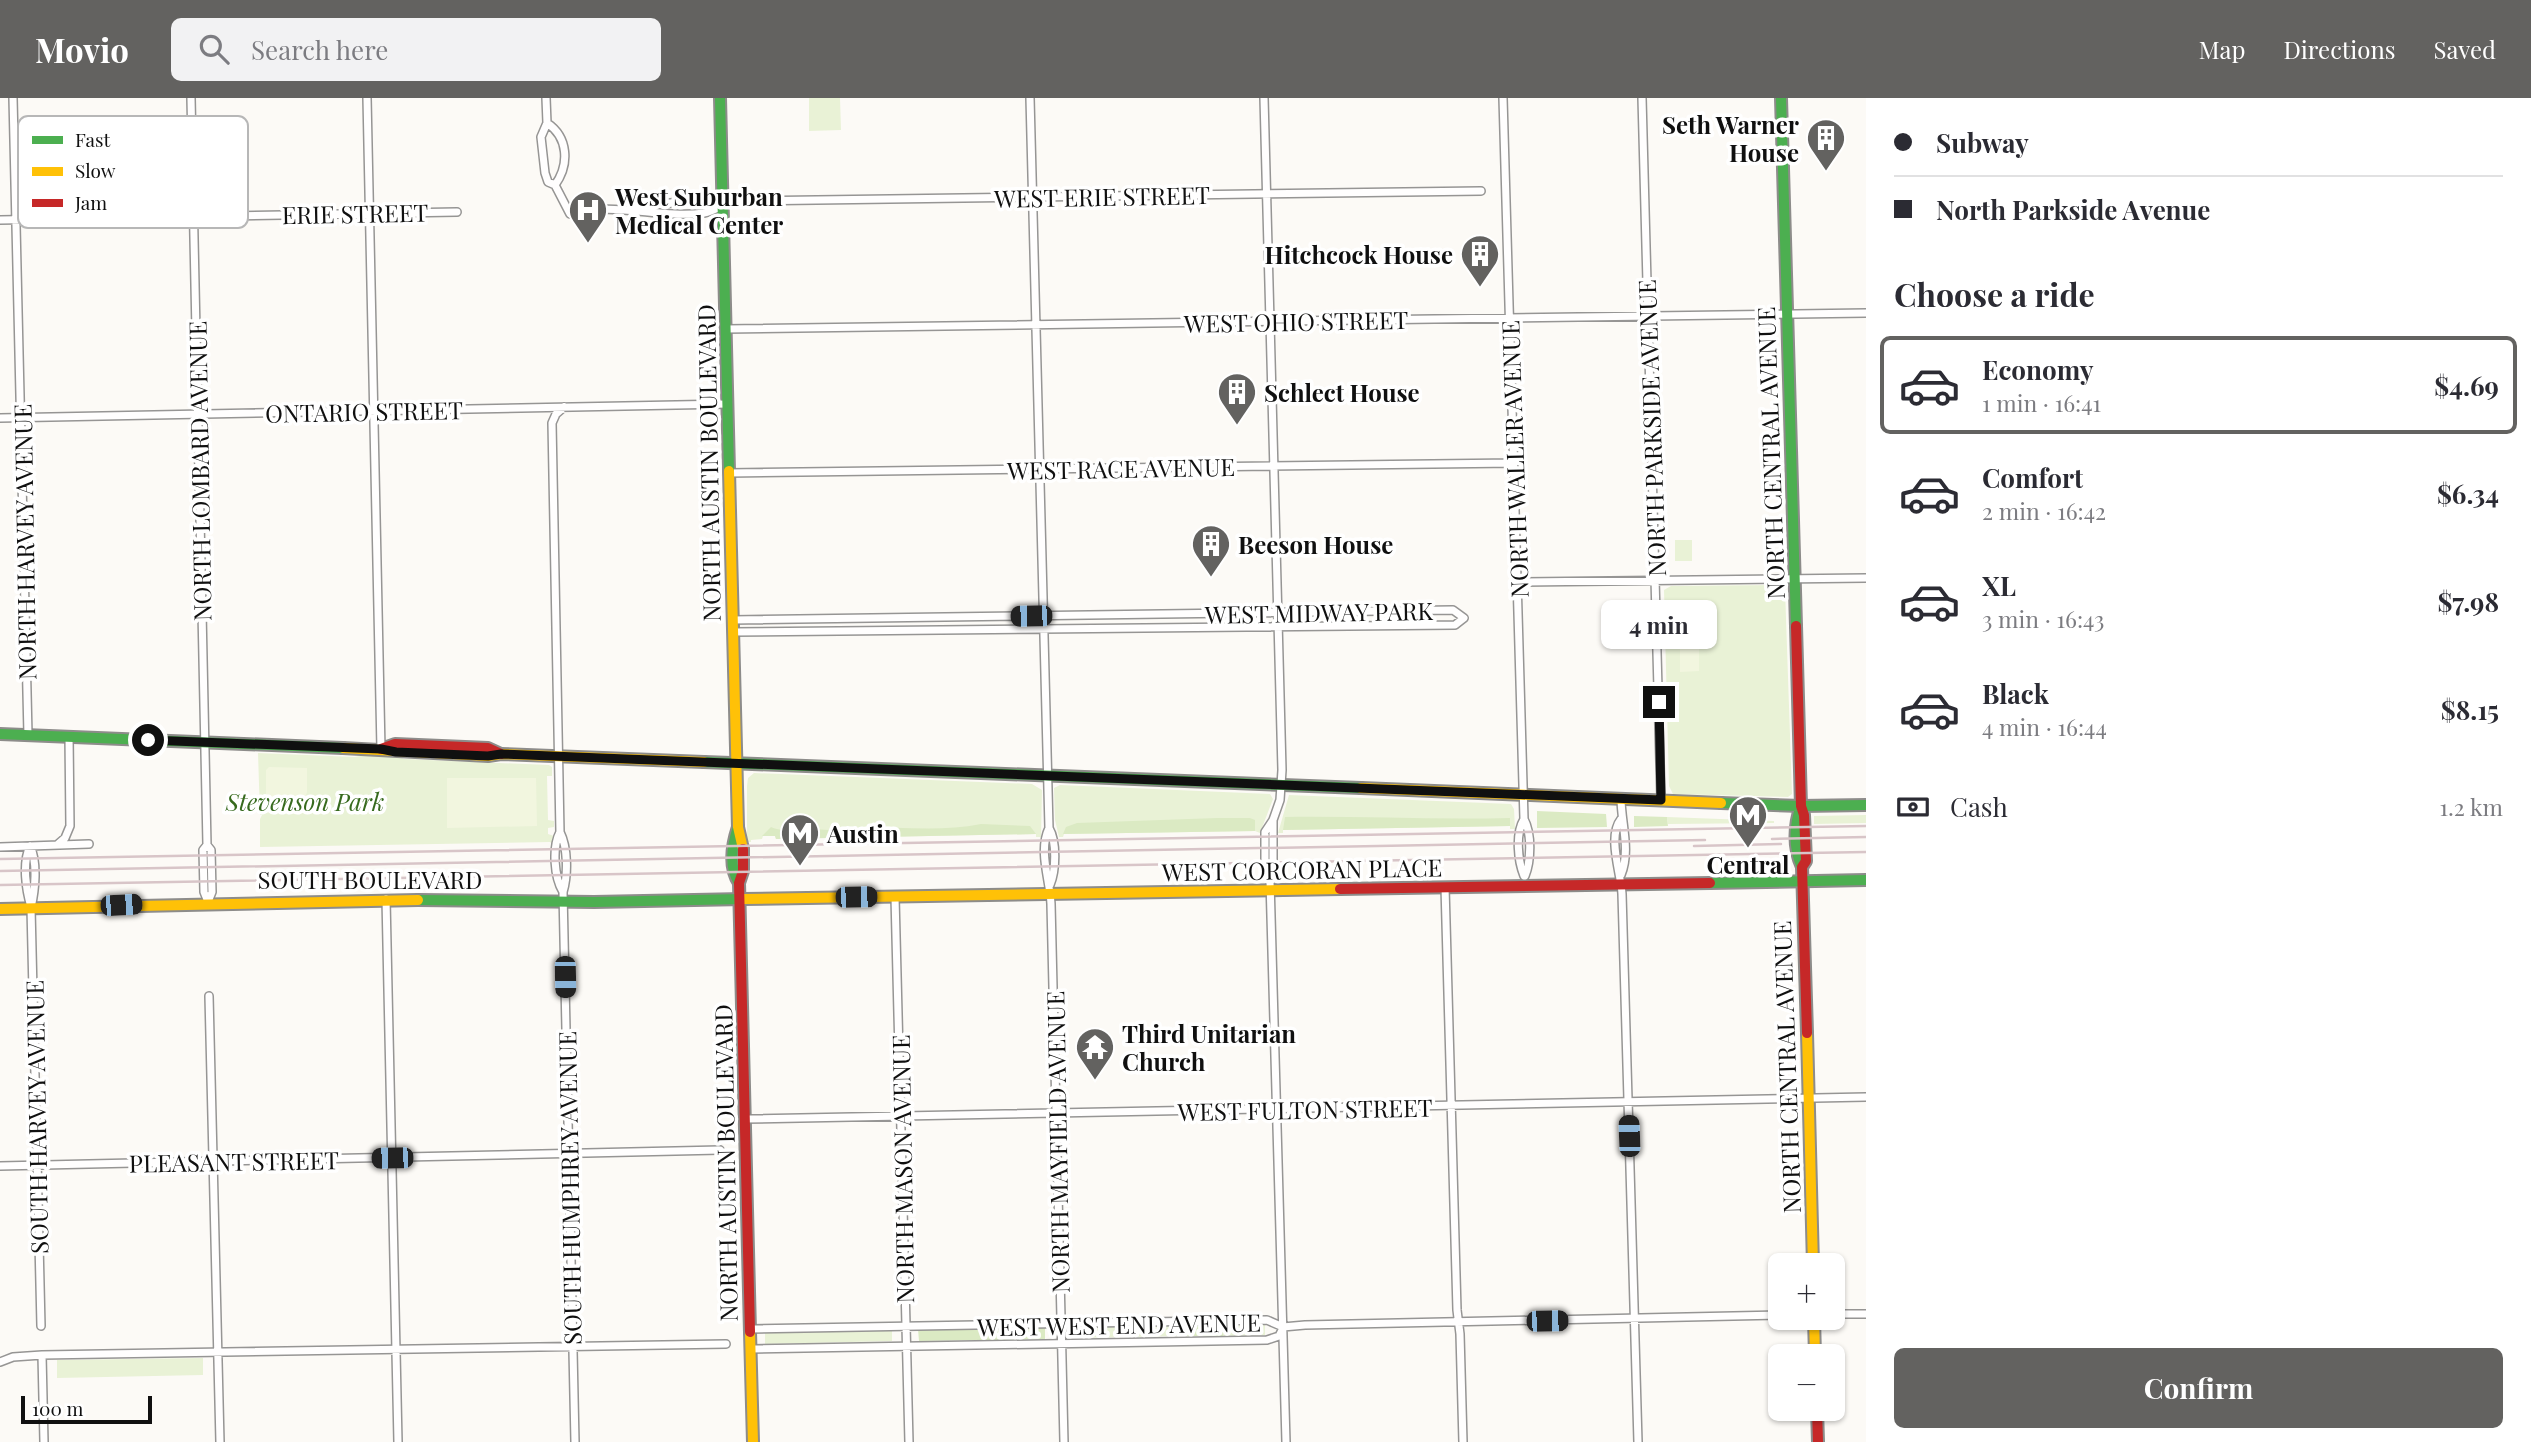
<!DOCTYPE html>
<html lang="en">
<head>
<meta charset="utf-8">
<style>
  body { margin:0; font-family:"Playfair Display",serif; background:#f2f2f3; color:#2b2b33; height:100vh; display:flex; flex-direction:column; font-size:26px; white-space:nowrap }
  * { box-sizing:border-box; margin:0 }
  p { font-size:23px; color:#7c7c81 }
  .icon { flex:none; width:38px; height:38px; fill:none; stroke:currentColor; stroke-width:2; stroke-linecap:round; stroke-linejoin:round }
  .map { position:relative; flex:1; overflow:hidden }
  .sheet { display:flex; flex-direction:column; background:#fff; width:665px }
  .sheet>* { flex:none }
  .guide { display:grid; align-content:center; height:154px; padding:0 28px; background:#fff }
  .fabs { position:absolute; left:1768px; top:1155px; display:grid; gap:14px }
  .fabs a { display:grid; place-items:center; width:77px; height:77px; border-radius:10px; background:#fff; box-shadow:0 2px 5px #0004; font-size:35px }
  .scale { position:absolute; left:21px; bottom:18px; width:131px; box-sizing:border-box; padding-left:7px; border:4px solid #101010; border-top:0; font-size:19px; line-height:24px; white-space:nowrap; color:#101010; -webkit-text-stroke:5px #fff; paint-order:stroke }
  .end { position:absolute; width:32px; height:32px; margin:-16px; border:9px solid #101010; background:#fff; box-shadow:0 0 0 4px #fff }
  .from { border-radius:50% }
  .bubble { position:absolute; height:49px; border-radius:10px; background:#fff; box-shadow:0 2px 5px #0004; font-size:23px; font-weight:700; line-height:49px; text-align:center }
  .car { position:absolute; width:21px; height:42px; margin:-21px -10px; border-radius:9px; box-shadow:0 0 5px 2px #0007; background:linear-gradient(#222 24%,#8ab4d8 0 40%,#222 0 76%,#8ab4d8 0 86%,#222 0) }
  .guide b { display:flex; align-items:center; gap:24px; height:66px; font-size:26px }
  .guide b+b { border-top:2px solid #e1e1e2 }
  .guide i { width:18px; height:18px; background:#2b2b33 }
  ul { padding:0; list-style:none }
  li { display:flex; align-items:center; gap:21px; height:98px; margin:0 14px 10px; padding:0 14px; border:4px solid transparent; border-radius:10px }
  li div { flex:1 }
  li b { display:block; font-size:26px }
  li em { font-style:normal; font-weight:700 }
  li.selected { border-color:#636260 }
  li>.icon { width:63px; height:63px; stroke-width:1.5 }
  h2 { padding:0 28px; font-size:32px; line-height:84px }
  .pay { display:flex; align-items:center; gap:18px; height:77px; padding:0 28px; font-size:26px }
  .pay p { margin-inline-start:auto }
  .action { display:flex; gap:14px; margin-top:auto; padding:14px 28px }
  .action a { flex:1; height:80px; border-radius:10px; background:#636260; color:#fff; font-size:28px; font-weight:700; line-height:80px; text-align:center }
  header { display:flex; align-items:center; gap:42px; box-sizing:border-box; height:98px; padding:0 35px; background:#636260; color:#fff }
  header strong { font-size:33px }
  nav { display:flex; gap:38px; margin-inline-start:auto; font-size:24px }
  .search { width:490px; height:63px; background:#f2f2f3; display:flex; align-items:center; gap:18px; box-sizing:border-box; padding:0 24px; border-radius:10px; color:#7c7c81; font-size:26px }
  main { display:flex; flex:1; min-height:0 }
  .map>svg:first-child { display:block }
  .green { fill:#e9f2d6 }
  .forest { fill:#dbeac3 }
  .pitch { fill:#f2f6df }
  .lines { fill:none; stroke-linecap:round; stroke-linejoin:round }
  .street-casing { stroke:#969594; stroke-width:10 }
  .fast-casing { stroke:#8d8c8a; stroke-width:14 }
  .slow-casing { stroke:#8d8c8a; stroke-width:14 }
  .jam-casing { stroke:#8d8c8a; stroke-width:14 }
  .street { stroke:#fffefe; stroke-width:7 }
  .fast { stroke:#4caf50; stroke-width:10 }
  .slow { stroke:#ffc107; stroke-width:10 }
  .jam { stroke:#c62828; stroke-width:10 }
  .rail { stroke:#d8c5c8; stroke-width:2.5 }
  .route { stroke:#101010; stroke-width:9 }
  .labels { text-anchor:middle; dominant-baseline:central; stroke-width:7; stroke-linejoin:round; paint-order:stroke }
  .poi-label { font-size:24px; font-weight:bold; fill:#101010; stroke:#fff; text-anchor:start }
  .street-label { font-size:24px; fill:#101010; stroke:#fff }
  .park-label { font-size:24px; font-style:italic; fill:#376a1e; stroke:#fff }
  .key { fill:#fff; stroke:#b7b7b7; stroke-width:2 }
  .key-label { font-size:19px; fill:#101010 }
</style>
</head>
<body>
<header>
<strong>Movio</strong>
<div class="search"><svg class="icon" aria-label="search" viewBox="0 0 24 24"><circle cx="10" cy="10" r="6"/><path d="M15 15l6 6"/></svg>Search here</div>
<nav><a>Map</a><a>Directions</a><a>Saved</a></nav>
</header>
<main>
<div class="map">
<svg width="1866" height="1344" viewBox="0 0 1866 1344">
  <rect width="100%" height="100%" fill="#fcfaf6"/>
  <path class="green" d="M809 0H840L841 32 809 33Z
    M1675 442H1692V463H1675Z
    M1778 487 1785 491 1792 696 1788 699 1673 696 1669 688 1664 492 1671 488Z
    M258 655 355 659C369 656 392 655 404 661L549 667 552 669V678H547L548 722 554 723V729L548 730V736L554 738V747L550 744 260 749V721L262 717H260Z
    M754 675 1032 686 1042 692 1041 739H1036V736L776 741 775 738H763L762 741 751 742V744H747V688L748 680Z
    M1060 687 1270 696 1273 701 1260 735 1255 733 1064 736 1063 739H1059L1055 722 1054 690Z
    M1289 697 1511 706 1514 711 1515 731H1510V728L1283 732V735H1278Z
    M1866 717V725L1814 726V718Z
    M1667 719 1774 723V725L1668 726Z
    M1265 1225V1237L1223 1238V1226Z
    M1176 1227V1238L1077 1240V1229Z
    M892 1232V1243L765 1246V1234Z
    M203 1260V1277L57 1280V1262Z"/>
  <path class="forest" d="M1537 713 1606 716 1607 729 1537 730Z
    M1634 718 1667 719 1668 728 1634 729Z
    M1285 719C1360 718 1435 722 1510 720V728L1283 732Z
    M1217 720H1250L1255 722V733L1063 736 1066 729 1077 725Z
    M981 726 1030 728 1036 736 776 741 775 738H762L771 729C783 735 790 729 802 730 816 731 832 733 846 732 851 732 857 729 862 729 901 729 942 734 981 726Z
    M1223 1226V1238H1176V1227Z
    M1045 1229V1241L919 1243 918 1231Z"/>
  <path class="pitch" d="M1699 545V573L1680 574V546Z
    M269 669 307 670V694L302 708 288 715H266V672Z
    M447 680H536L537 728 447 730Z"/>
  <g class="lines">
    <g class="street-casing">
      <path id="street" d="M13 0 28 637
        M191 0 207 747 203 752 204 794 208 804
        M367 0 381 651
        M546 0 547 25 541 39 545 75 548 84 555 87C570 66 568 39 547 25
        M1030 0 1049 730C1038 753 1050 782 1051 806L1064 1344
        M1264 0 1282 672 1280 702 1273 722 1265 734V773L1270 783
        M1503 0 1524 721C1532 736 1531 763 1525 778
        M1642 0 1661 702
        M555 87 570 116C614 103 660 121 704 115 714 113 725 106 735 103L1481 93
        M634 109 707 101 722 106
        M0 122 457 114
        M726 231 1866 215
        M564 309 556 316 552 325 560 734C568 750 568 777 563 794L575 1344
        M0 320 728 306
        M729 375 1514 365
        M1517 484 1866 480
        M733 522 1453 512 1464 520 1455 527 733 534
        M1621 700C1621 725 1631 752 1621 777
        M1524 721C1515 736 1518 763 1524 778
        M1621 721C1607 739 1621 775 1622 796L1638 1344
        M1273 723V773L1270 783 1286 1344
        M1049 730C1057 744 1056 772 1050 787
        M560 734C552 749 554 779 563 794
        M57 747 65 740 70 728 69 638
        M207 747 211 752 212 794 208 804
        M30 748C38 765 35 792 31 810L41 1228
        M30 748C22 765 26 792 31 809
        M0 749 89 746
        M1445 789 1457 1212 1460 1236 1463 1344
        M895 799 909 1344
        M386 801 398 1344
        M209 898 220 1344
        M745 1021 1866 999
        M0 1068 720 1052
        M1832 1216H1866
        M1283 1229 1305 1227 1780 1217
        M750 1231 1267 1222 1283 1229
        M751 1251 1267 1242 1279 1238 1283 1230
        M42 1257 44 1344
        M0 1264 13 1259 42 1257 726 1246"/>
    </g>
    <g class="fast-casing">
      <path id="fast" d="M720 0 729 373
        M1781 0 1796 528
        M0 636 343 650
        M704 664 1361 690
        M1721 705 1801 708 1866 707
        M1801 708C1794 727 1793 750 1802 769
        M738 729C732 747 728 768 739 785
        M1710 785 1866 782
        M418 802 594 804 744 801"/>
    </g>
    <g class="slow-casing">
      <path id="slow" d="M729 373 738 729 743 751
        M343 650 488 658 501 656 704 664
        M1361 690 1721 705
        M744 801 1340 791
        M0 811 418 802
        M1807 935 1813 1167
        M1814 1220 1815 1258
        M750 1234 753 1344"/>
    </g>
    <g class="jam-casing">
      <path id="jam" d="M1796 528 1801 708 1804 717 1806 763 1802 769 1807 935
        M381 651 395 646 488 650 501 656
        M743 751V773L739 785 750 1234
        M1340 791 1710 785
        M1817 1311 1818 1344"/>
    </g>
    <use href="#street" class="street"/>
    <use href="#fast" class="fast"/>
    <use href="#slow" class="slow"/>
    <use href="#jam" class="jam"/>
    <path class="rail" d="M1772 741 1866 739
      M1694 748 1781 746
      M0 761 1866 728
      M0 773 1705 742
      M0 787 1866 754"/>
  </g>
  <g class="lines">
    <path class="route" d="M148 642 381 651 396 654 488 658 501 656 1661 702 1659 604"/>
  </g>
  <defs>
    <g id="building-pin" transform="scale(2.0125)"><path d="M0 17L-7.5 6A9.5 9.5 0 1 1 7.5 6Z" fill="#636260" stroke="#fff"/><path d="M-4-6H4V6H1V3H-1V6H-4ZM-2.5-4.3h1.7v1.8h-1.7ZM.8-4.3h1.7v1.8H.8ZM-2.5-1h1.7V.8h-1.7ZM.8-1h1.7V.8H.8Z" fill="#fff"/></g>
    <g id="hospital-pin" transform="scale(2.0125)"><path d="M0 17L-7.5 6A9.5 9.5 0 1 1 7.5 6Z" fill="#636260" stroke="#fff"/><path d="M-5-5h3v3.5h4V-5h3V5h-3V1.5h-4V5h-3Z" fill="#fff"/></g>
    <g id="metro-pin" transform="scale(2.0125)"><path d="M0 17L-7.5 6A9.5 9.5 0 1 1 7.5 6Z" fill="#636260" stroke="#fff"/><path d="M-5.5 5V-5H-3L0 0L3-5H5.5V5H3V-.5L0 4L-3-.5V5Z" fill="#fff"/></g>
    <g id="temple-pin" transform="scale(2.0125)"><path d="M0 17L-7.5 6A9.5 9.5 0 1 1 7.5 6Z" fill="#636260" stroke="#fff"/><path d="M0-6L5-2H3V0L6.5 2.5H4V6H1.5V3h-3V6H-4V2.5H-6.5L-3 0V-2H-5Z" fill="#fff"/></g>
  </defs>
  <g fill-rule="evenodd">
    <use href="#building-pin" x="1826" y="40"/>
    <use href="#hospital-pin" x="588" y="112"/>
    <use href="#building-pin" x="1480" y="156"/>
    <use href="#building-pin" x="1237" y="294"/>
    <use href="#building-pin" x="1211" y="446"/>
    <use href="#metro-pin" x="1748" y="717"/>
    <use href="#metro-pin" x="800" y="735"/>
    <use href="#temple-pin" x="1095" y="949"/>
  </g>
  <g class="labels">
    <g class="poi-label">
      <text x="1799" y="26" text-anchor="end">Seth Warner<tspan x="1799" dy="28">House</tspan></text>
      <text x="615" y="98">West Suburban<tspan x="615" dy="28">Medical Center</tspan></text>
      <text x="1453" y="156" text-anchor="end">Hitchcock House</text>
      <text x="1264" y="294">Schlect House</text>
      <text x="1238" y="446">Beeson House</text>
      <text x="827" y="735">Austin</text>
      <text x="1748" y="766" text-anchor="middle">Central</text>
      <text x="1122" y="935">Third Unitarian<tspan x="1122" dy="28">Church</tspan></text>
    </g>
    <g class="street-label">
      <text transform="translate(1102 98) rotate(-1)">WEST ERIE STREET</text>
      <text transform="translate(355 115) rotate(-1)">ERIE STREET</text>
      <text transform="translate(1296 223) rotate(-1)">WEST OHIO STREET</text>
      <text transform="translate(364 313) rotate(-1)">ONTARIO STREET</text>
      <text transform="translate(1651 330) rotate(-92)">NORTH PARKSIDE AVENUE</text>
      <text transform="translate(1770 355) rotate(-92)">NORTH CENTRAL AVENUE</text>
      <text transform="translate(1514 361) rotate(-92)">NORTH WALLER AVENUE</text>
      <text transform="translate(708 365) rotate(-91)">NORTH AUSTIN BOULEVARD</text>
      <text transform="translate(1121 370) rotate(-1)">WEST RACE AVENUE</text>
      <text transform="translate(199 373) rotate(-91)">NORTH LOMBARD AVENUE</text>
      <text transform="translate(24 444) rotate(-91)">NORTH HARVEY AVENUE</text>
      <text transform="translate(1319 514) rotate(-1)">WEST MIDWAY PARK</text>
      <text transform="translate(1302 771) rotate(-1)">WEST CORCORAN PLACE</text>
      <text x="370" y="781">SOUTH BOULEVARD</text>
      <text transform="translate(1786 969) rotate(-92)">NORTH CENTRAL AVENUE</text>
      <text transform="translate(1305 1011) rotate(-1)">WEST FULTON STREET</text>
      <text transform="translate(36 1019) rotate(-91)">SOUTH HARVEY AVENUE</text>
      <text transform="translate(1057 1044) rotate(-91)">NORTH MAYFIELD AVENUE</text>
      <text transform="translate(234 1063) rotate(-1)">PLEASANT STREET</text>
      <text transform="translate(725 1065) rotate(-91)">NORTH AUSTIN BOULEVARD</text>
      <text transform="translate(902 1071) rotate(-91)">NORTH MASON AVENUE</text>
      <text transform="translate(569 1090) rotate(-91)">SOUTH HUMPHREY AVENUE</text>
      <text transform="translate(1119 1226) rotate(-1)">WEST WEST END AVENUE</text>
    </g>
    <g class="park-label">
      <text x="305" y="703">Stevenson Park</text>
    </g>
  </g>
  <rect x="18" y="18" width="230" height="112" rx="10" class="key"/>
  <rect x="32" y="38" width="31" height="8" fill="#4caf50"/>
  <rect x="32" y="69" width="31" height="9" fill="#ffc107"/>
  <rect x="32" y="101" width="31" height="8" fill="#c62828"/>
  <g class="key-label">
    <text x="75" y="49">Fast</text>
    <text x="75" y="80">Slow</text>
    <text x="75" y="112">Jam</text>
  </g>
</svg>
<div class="fabs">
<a>+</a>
<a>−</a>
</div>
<div class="scale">100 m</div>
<i class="end from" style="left:148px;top:642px"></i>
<i class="end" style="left:1659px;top:604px"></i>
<div class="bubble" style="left:1601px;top:502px;width:116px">4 min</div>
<i class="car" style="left:1031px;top:518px;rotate:269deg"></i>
<i class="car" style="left:856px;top:799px;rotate:89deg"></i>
<i class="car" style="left:121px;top:807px;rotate:87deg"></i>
<i class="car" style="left:565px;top:879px;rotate:179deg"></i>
<i class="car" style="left:1629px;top:1038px;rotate:358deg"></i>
<i class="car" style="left:392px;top:1060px;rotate:269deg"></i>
<i class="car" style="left:1547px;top:1223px;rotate:89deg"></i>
</div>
<section class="sheet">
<div class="guide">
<b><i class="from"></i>Subway</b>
<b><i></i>North Parkside Avenue</b>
</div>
<h2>Choose a ride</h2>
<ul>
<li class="selected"><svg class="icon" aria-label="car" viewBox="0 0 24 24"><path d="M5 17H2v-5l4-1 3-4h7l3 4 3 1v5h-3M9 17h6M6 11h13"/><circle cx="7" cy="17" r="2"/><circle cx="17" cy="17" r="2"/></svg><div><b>Economy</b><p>1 min · 16:41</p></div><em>$4.69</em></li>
<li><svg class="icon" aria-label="car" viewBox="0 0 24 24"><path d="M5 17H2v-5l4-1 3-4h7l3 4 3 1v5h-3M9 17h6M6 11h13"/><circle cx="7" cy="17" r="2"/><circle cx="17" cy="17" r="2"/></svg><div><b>Comfort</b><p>2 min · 16:42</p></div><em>$6.34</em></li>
<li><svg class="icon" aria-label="car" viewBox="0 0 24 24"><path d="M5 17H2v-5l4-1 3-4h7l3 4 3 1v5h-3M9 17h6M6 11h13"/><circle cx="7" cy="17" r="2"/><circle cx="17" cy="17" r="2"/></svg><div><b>XL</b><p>3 min · 16:43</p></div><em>$7.98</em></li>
<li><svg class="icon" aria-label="car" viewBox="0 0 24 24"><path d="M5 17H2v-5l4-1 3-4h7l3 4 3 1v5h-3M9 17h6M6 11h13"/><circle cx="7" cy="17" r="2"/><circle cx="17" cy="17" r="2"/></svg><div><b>Black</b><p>4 min · 16:44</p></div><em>$8.15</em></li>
</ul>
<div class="pay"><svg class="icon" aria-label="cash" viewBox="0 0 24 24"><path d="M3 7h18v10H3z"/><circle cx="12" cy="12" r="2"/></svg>Cash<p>1.2 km</p></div>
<div class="action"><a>Confirm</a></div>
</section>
</main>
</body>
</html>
